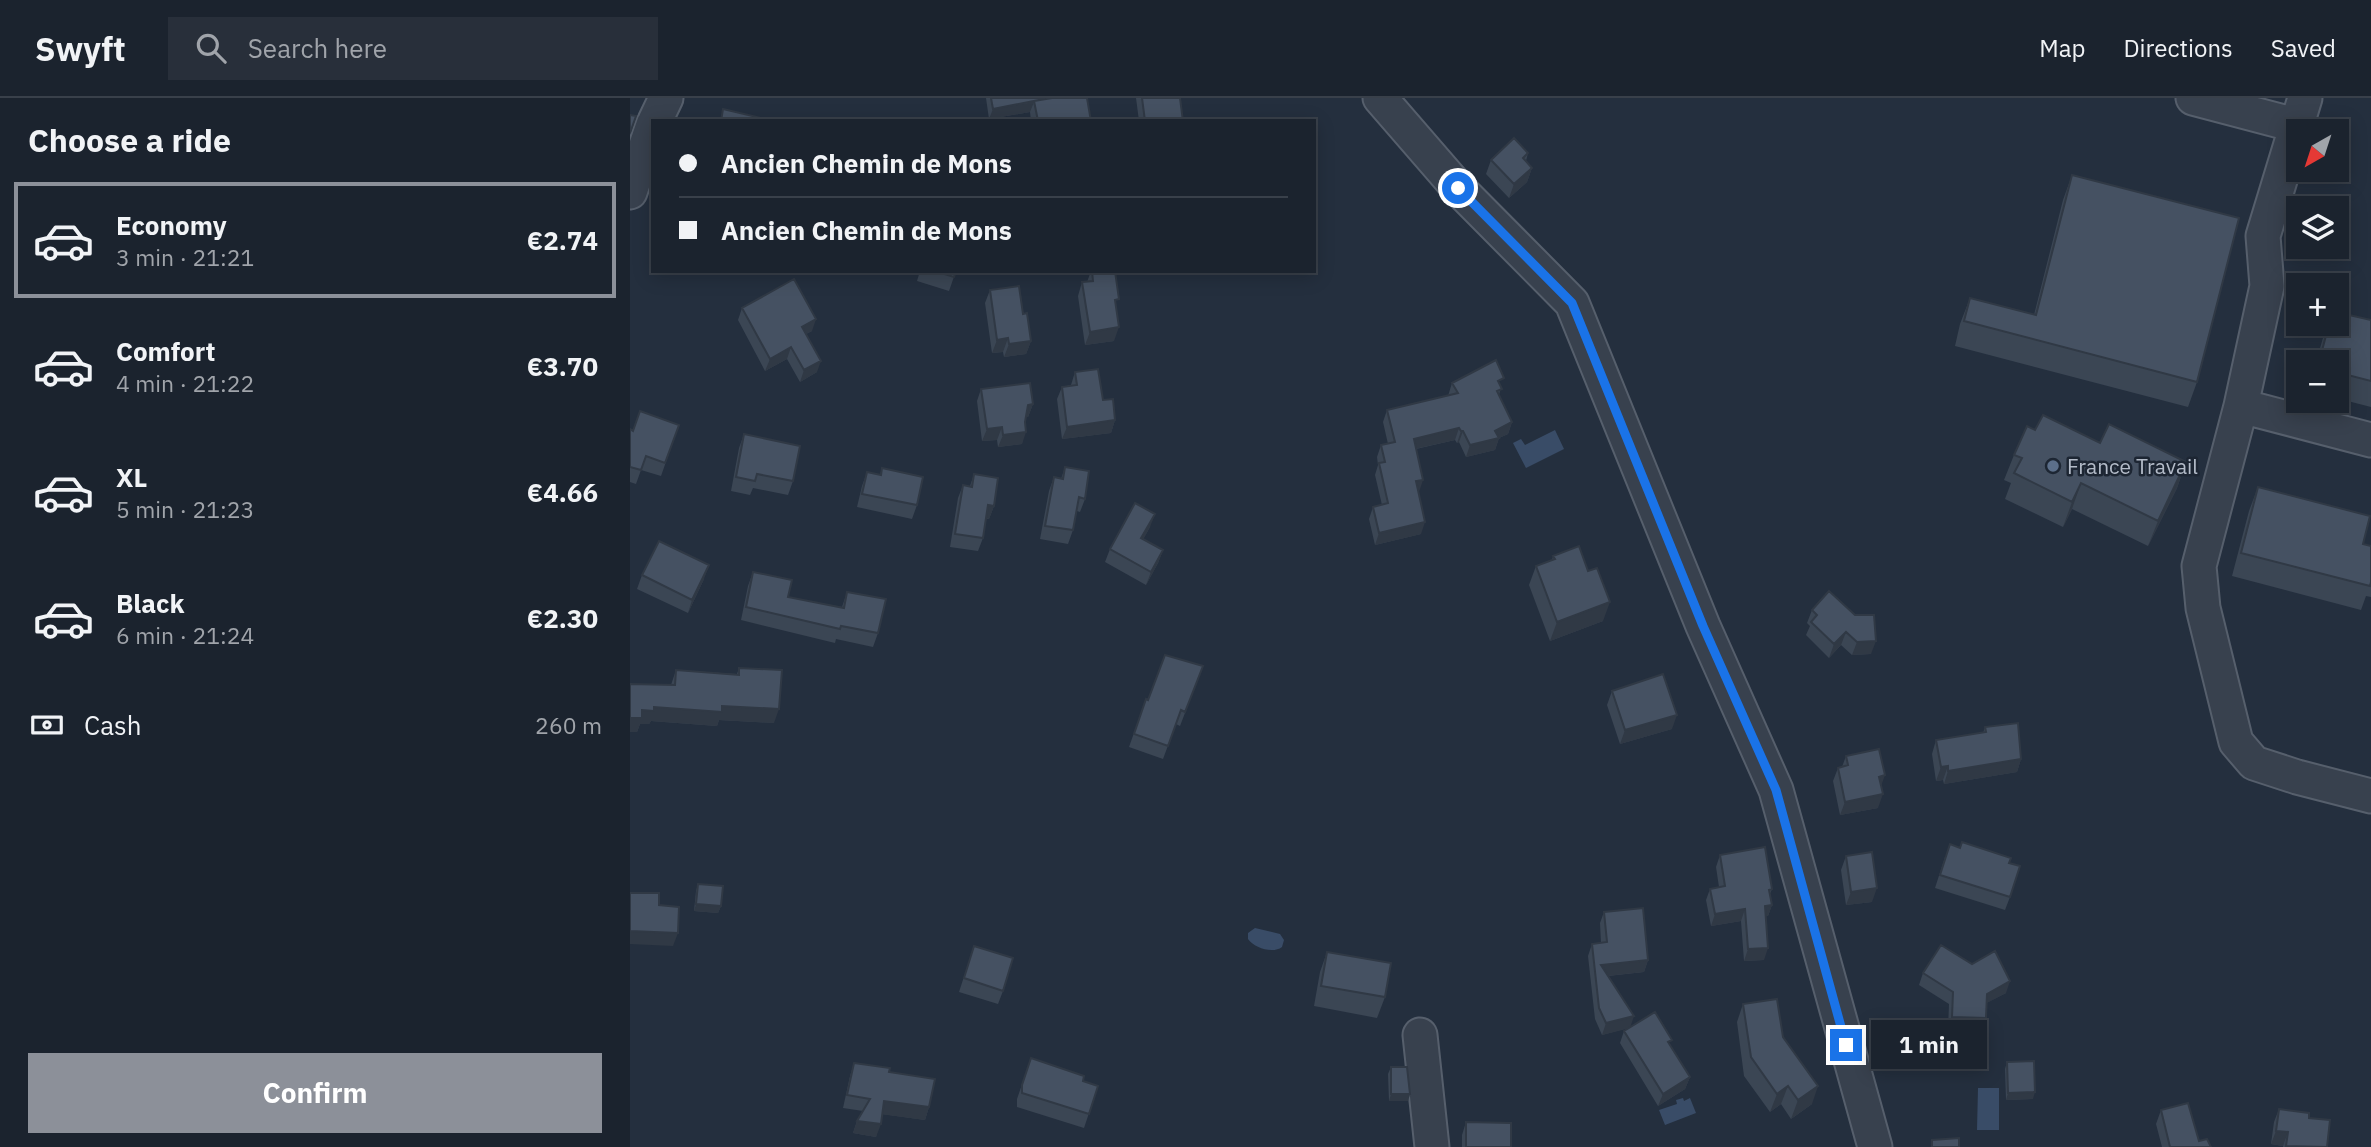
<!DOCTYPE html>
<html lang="en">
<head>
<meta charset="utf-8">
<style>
  body { margin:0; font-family:"IBM Plex Sans",sans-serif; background:#282f3a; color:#f1f3f6; height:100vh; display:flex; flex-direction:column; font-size:26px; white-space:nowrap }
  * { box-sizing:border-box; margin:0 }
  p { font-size:23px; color:#a0a4aa }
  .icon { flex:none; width:38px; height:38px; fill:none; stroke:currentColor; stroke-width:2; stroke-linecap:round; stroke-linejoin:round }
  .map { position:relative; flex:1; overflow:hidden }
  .drawer { display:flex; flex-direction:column; background:#1b232e; width:630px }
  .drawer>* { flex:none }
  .top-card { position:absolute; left:21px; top:21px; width:665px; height:154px; border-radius:0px; box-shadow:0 4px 18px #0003,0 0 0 2px #39404a; display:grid; align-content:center; height:154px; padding:0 28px; background:#1b232e }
  .needle { width:46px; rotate:219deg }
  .tools { position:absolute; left:1656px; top:21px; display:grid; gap:14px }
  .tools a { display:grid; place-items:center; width:63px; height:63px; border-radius:0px; background:#1b232e; box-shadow:0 4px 18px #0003,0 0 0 2px #39404a; font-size:35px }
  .end { position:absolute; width:32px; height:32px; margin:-16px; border:9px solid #1a73e8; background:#fff; box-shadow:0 0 0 4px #fff }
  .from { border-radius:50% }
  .bubble { position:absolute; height:49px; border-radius:0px; background:#1b232e; box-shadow:0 4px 18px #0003,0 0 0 2px #39404a; font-size:23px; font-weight:700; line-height:49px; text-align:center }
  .top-card b { display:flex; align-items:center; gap:24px; height:66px; font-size:26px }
  .top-card b+b { border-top:2px solid #39404a }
  .top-card i { width:18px; height:18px; background:#f1f3f6 }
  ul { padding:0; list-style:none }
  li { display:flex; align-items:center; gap:21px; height:116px; margin:0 14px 10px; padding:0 14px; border:4px solid transparent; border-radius:0px }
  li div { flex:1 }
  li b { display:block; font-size:26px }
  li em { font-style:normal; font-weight:700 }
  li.current { border-color:#8c9099 }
  li>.icon { width:63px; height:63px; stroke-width:1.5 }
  h2 { padding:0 28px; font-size:32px; line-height:84px }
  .pay { display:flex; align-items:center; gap:18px; height:77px; padding:0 28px; font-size:26px }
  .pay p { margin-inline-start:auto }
  .button { display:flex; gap:14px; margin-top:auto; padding:14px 28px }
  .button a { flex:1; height:80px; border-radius:0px; background:#8c9099; color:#fff; font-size:28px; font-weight:700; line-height:80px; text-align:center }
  header { display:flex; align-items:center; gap:42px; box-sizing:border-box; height:98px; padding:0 35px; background:#1b232e; border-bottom:2px solid #39404a }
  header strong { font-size:33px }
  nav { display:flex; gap:38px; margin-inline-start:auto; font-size:24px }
  .search { width:490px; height:63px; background:#282f3a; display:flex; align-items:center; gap:18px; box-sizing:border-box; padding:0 24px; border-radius:0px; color:#a0a4aa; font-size:26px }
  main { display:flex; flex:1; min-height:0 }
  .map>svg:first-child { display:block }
  .water { fill:#394c67 }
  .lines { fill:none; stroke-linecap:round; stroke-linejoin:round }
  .minor-casing { stroke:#565f6c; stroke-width:37 }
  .minor { stroke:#38414e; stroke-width:33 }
  .wall { fill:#3b4654 }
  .shaded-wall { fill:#303945 }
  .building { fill:#455162; stroke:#303945; stroke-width:2 }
  .route { stroke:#1a73e8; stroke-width:9 }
  .service-dot { fill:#5c6f8a; stroke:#1d2633; stroke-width:2.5 }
  .labels { text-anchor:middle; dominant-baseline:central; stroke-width:5; stroke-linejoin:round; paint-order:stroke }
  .poi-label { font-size:21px; fill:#b4bcc9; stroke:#1d2633; text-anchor:start }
</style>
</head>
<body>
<header>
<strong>Swyft</strong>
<div class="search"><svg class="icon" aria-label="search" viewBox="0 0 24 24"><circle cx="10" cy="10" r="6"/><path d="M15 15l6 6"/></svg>Search here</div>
<nav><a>Map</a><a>Directions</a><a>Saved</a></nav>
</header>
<main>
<section class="drawer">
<h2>Choose a ride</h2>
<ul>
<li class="current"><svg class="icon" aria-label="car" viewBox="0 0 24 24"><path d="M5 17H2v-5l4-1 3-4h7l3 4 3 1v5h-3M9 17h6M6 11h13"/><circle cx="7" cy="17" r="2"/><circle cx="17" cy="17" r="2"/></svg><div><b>Economy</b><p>3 min · 21:21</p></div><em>€2.74</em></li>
<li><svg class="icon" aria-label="car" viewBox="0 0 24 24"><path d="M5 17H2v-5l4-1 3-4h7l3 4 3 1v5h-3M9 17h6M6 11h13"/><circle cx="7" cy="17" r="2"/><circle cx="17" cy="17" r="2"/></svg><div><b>Comfort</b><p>4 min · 21:22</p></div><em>€3.70</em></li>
<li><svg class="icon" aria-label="car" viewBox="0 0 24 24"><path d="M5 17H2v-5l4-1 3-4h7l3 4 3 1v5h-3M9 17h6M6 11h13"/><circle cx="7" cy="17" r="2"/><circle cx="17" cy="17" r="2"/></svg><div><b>XL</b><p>5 min · 21:23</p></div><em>€4.66</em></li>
<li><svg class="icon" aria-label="car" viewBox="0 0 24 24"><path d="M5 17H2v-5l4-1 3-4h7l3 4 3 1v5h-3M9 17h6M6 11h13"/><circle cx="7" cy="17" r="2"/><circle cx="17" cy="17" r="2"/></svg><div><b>Black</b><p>6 min · 21:24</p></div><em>€2.30</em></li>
</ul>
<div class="pay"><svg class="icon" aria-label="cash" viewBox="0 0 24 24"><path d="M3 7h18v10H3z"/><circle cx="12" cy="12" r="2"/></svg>Cash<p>260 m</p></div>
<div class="button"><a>Confirm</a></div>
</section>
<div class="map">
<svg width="1741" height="1049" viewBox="0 0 1741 1049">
  <rect width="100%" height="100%" fill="#242f3e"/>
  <path class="water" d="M925 332 934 351 896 370 883 345 891 341 895 347Z
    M625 830 650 836 654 842 652 849C643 856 624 850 618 841V835Z
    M1348 990H1369V1032H1347Z
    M1053 1000 1054 1003 1060 1000 1066 1015 1035 1027 1029 1012 1047 1006 1046 1002Z"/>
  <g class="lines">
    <g class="minor-casing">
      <path id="minor" d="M750 0 828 90 942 205 1073 528 1146 692 1245 1049
        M1563 0 1665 27
        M1675 0 1633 138 1637 188 1611 308 1569 468 1573 510 1606 644 1624 665 1667 679 1741 698
        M25 23 36 0
        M0 94 23 27
        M1611 308 1741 342
        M790 937 802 1049"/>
    </g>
    <use href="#minor" class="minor"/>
  </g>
  <path class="wall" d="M356 0H414V1L461 23H401L400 14 359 21Z
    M506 0H550L553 23H509Z
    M898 55 896 63 902 70 897 84 879 100 856 76 861 62Z
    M1442 77 1567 284 1558 309 1325 248 1330 226 1340 200 1404 217 1433 102Z
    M290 173H326L319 193 287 183Z
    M461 173H485L486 210 484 243 455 247 448 198 452 184H457Z
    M360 192 393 216 401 243 396 256 374 259 373 254 362 255 355 205Z
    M112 210 182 233 176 236 187 274 170 284 157 261 135 273 108 222Z
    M1741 222V309L1706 300V264H1686L1697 226Z
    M445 274 473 302 485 322 481 335 432 341 427 301 432 289 441 287Z
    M822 285 871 289 869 297 882 324 878 336 869 340 865 352 836 359 829 344 827 345 825 342 786 351 791 436 745 447 739 421 743 409 752 407 745 377 748 367 747 359 751 347 758 346 753 324 757 312 818 298Z
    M351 291 403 306 398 319H396L392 346 368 349 367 342 352 343 347 303Z
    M49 327 31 378 11 372 6 386 0 384V331L3 333Z
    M1405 332 1556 364 1547 390 1518 448 1442 411 1433 429 1375 401 1381 385 1374 382 1384 357Z
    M114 336 163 383 158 397 123 390 120 397 101 393 109 350Z
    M435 369 455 401 450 414 447 413 443 432 438 446 410 441 419 393 424 379 431 381Z
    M252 370 287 407 282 421 227 409 232 388 237 374 250 377Z
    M344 376 364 408 359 421H356L353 440 348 453 320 449 328 400 333 387 340 388Z
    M1628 389 1733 446 1741 448V499L1736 498 1731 512 1602 478 1619 413Z
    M520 429 513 441 533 452 528 465 516 487 475 464 480 451Z
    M923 458 973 523 920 543 899 487 906 468 922 462Z
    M123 474 158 499 212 509 217 494 248 535 243 549 206 541 205 545 111 522 118 488Z
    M12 477 74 481 58 515 7 491Z
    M1199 493 1241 556 1222 557 1211 547 1199 560 1176 537 1180 528 1177 525 1182 512Z
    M573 568 550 628 546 626 533 661 499 649 516 601 518 602Z
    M109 570 144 625 89 622 87 628 21 623 19 626H10L7 634H0V586L41 587 46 572 107 576Z
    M982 593 1042 631 990 646 977 607Z
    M1355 629 1391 661 1387 674 1314 686 1313 682 1306 683 1302 656 1306 642 1353 635Z
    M1216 658 1248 710 1210 717 1203 683 1208 670 1212 669Z
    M1090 757 1142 791 1140 796 1142 807 1138 818H1136L1134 862 1114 863 1111 823 1081 828 1076 802 1080 791 1089 789 1086 769Z
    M1216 758 1242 804 1216 807 1211 772Z
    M1315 759 1379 765 1380 799 1375 812 1305 790Z
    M68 786 91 808 88 815 64 813 66 793Z
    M974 814 1018 862 1014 874 978 878 1000 929 1040 947 1060 979 1055 991 1028 1008 990 945 994 933 998 930 972 937 965 921 958 858 962 846 971 845 970 825Z
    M344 848 373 893 368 906 329 894Z
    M697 854 755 899 747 920 684 908 690 874Z
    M1293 875 1376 895 1356 905V920L1351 932 1318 931 1319 906 1289 887Z
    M1113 906 1153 939 1182 1006 1161 1021 1151 1006 1140 1014 1114 978 1107 924Z
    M401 960 453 983 468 988 454 1030 387 1009V1001Z
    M1377 964 1403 1001 1376 1002 1375 971Z
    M224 965 259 974 299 1009 295 1022 252 1016 246 1039 223 1035 227 1023 233 1013 213 1010 220 978Z
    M761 969 780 996 778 1003H759L758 976Z
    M1649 1011 1679 1020 1697 1049H1653V1048L1641 1046 1644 1024Z
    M1531 1012 1569 1043 1581 1049H1532L1526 1026Z
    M836 1024 881 1049H832V1037Z"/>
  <path class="shaded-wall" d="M404 4 400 14 359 21 363 11Z
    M902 70 897 84 879 100 884 86Z
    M186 221 182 233 168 240 172 229Z
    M489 229 484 243 455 247 460 234Z
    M378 240 373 254 362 255 367 242Z
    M401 243 396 256 374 259 379 246Z
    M161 249 157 261 135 273 140 261Z
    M191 263 187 274 170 284 174 272Z
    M403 306 398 319H393L398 307Z
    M485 322 481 335 432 341 437 329Z
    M882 324 878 336 869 340 865 352 836 359 840 347Z
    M372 329 367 342 352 343 357 331Z
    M829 330 825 342 780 352 784 341Z
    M831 333H833L829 344 827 345Z
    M396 334 392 346 368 349 373 337Z
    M1556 364 1547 390 1518 448 1528 423Z
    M793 382 789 394 786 383Z
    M1451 385 1442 411 1433 429 1442 404Z
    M358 407 364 408 359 421 354 420Z
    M525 416 520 429 507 453 511 440Z
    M795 424 791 436 745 447 749 435Z
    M533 452 528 465 516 487 521 474Z
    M79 467 74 481 58 515 62 502Z
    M980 504 973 523 920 543 927 524Z
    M1216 534 1211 547 1199 560 1204 546Z
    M1246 543 1241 556 1222 557 1227 544Z
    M92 608 149 611 144 625 89 622 87 628 21 623 19 626H10L7 634H0V620L12 612 24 609Z
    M1047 617 1042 631 990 646 995 632Z
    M1391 661 1387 674 1314 686 1318 673Z
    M1318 668 1313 682 1306 683 1311 669Z
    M1255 677 1250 691 1249 679Z
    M1253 696 1248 710 1210 717 1215 704Z
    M1247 790 1242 804 1216 807 1221 794Z
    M66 806 91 808 88 815 64 813Z
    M1142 807 1138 818 1131 819 1135 808Z
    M1115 811 1111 823 1081 828 1085 816Z
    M0 833 48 835 43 848 0 846Z
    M1138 850 1134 862 1114 863 1118 851Z
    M1018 862 1014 874 967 879 971 867Z
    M1380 883 1376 895 1353 907 1357 896Z
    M1004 918 1000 930 972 937 976 925Z
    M1322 919 1356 920 1351 932 1318 931Z
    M1060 979 1055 991 1028 1008 1033 996Z
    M1158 988 1151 1006 1140 1014 1147 996Z
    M1188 988 1182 1006 1161 1021 1168 1002Z
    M1405 994 1403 1001 1376 1002 1378 995Z
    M761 996H780L778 1003H759Z
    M254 1003 299 1009 295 1022 250 1016Z
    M227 1023 251 1026 246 1039 223 1035Z
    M1646 1033 1658 1034 1653 1048 1641 1046Z"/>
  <path class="building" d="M361 0H414V1L363 11Z
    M422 0H457L461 23H408L404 3Z
    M512 0H550L553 23H515Z
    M93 11 135 21 134 23H91Z
    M0 17 6 18 0 35Z
    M884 40 898 55 893 60 902 70 884 86 861 62Z
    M1442 77 1609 120 1567 284 1334 223 1340 200 1406 217Z
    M305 173H326L324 179Z
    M462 173H485L489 201 485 202 489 229 460 234 452 184 463 183Z
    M164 181 186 221 172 229 191 263 174 272 161 249 140 261 112 210Z
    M389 188 393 216 397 215 401 243 379 246 378 240 367 242 360 192Z
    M1706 214 1741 222V283L1706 274V264H1689L1699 226H1706Z
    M866 262 874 280 868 283 872 291 867 293 882 324 865 333 869 340 840 347 833 333H831L829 330 784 341 793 382 786 383 795 424 749 435 743 409 758 405 749 365 755 364 751 347 765 344 757 312 828 295 822 285Z
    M468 271 473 302 483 301 485 322 437 329 432 289 447 287 445 274Z
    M400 285 403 306 398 307 395 324 396 334 373 337 372 329 357 331 351 291Z
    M10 313 49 327 35 365 16 358 11 372 0 369V331L3 333Z
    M1413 317 1470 345 1479 326 1556 364 1528 423 1451 385 1442 404 1384 375 1392 360 1384 357 1397 328 1405 332Z
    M114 336 170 348 163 383 127 376 125 383 106 379Z
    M435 369 459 373 455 401 449 399 443 432 415 428 424 379 433 381Z
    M252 370 293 379 287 407 232 396 237 374 251 377Z
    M344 376 368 380 364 408 358 407 353 440 325 436 333 387 342 389Z
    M1628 389 1740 418 1733 446 1741 448V484L1740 488 1611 455Z
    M505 405 525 416 511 440 533 452 521 474 480 451Z
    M29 443 79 467 62 502 12 477Z
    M949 448 958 473 967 470 980 504 927 524 906 468 925 461 923 458Z
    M123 474 162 482 158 499 214 510 217 494 256 501 248 535 211 528 210 531 116 509Z
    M1199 493 1225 517H1244L1246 543 1227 544 1216 534 1204 546 1181 524 1187 517 1182 512Z
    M535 557 573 568 555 614 551 612 538 648 504 636 516 601 518 602Z
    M109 570 152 572 149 611 92 608V614L24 609V613L12 612V620H0V586L45 587 46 572 109 577Z
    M1033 576 1047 617 995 632 982 593Z
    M1388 625 1391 661 1318 673V668L1311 669 1306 642 1356 634 1355 629Z
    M1249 651 1255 677 1249 679 1253 696 1215 704 1208 670 1218 667 1216 658Z
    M1332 744 1381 760 1379 765 1390 768 1380 799 1310 777 1320 746 1330 750Z
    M1135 749 1142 791 1139 792 1142 807 1135 808 1138 850 1118 851 1115 811 1085 816 1080 791 1095 788 1090 757Z
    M1242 754 1247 790 1221 794 1216 758Z
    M68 786 93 788 91 808 66 806Z
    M0 795H29V807L49 809 48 835 0 833Z
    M1013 810 1018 862 971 867 1004 918 976 925 969 910 962 846 977 844 974 814Z
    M1311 847 1342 866 1365 853 1380 883 1357 896 1356 920 1322 919 1323 894 1293 875Z
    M344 848 383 860 373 893 334 880Z
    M697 854 761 865 755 899 691 888Z
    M1147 901 1153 939 1188 988 1168 1002 1158 988 1147 996 1121 959 1113 906Z
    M1025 914 1042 942 1038 944 1060 979 1033 996 994 933Z
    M401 960 454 978 453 983 468 988 459 1016 392 995V987Z
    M1404 963 1405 994 1378 995 1377 964Z
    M224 965 260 970 259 974 305 981 299 1009 254 1003 251 1026 227 1023 240 1001 217 997Z
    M761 969H777L780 996H761Z
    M1558 1005 1569 1043 1577 1041 1581 1049H1540L1531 1012Z
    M1649 1011 1679 1015V1020L1700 1022 1697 1049 1656 1048 1658 1034 1646 1033Z
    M836 1024 881 1025V1049H836Z
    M1329 1040V1049H1302V1042Z"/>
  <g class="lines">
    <path class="route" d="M828 90 942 205 1073 528 1146 692 1216 947"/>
  </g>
  <circle class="service-dot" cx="1423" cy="368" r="7"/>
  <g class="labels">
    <g class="poi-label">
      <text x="1437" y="368">France Travail</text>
    </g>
  </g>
</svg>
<div class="tools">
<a><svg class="needle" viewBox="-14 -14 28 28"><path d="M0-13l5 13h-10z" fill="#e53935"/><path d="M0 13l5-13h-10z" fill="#a0a4aa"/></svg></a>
<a><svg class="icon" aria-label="layers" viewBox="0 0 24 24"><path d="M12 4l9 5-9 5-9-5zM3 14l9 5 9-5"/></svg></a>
<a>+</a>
<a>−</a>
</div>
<i class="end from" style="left:828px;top:90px"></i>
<i class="end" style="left:1216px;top:947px"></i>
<div class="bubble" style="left:1241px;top:922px;width:116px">1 min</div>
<div class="top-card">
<b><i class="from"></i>Ancien Chemin de Mons</b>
<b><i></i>Ancien Chemin de Mons</b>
</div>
</div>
</main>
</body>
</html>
